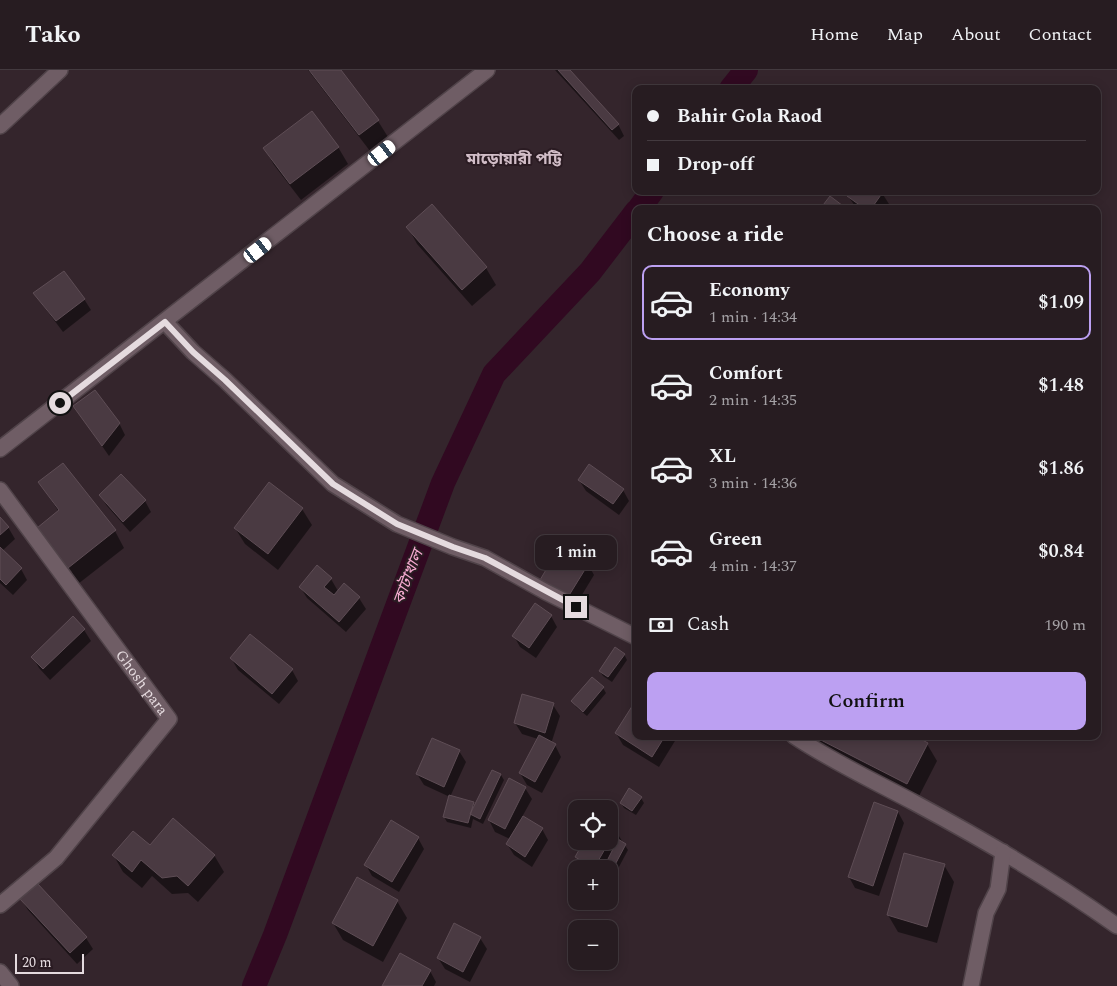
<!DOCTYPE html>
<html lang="en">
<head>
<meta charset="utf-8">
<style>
  body { margin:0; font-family:Spectral,"Noto Sans Bengali",serif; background:#2f252a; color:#f1f3f6; height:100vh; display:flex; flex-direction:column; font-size:19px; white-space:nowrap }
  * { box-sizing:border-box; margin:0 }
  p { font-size:16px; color:#a4a1a5 }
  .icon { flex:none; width:28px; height:28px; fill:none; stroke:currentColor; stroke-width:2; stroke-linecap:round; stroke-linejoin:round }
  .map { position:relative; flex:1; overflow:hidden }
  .panel { position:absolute; left:632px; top:135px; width:469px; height:535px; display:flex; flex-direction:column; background:#271c21; border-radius:10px; box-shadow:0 2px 12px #0003,0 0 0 1px #433a3f }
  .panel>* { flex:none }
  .top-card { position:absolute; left:632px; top:15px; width:469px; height:110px; border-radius:10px; box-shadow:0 2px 12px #0003,0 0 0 1px #433a3f; display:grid; align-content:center; height:110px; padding:0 15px; background:#271c21 }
  .tools { position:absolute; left:568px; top:730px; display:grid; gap:10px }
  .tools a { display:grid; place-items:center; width:50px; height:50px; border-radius:10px; background:#271c21; box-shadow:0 2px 12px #0003,0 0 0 1px #433a3f; font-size:25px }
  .scale { position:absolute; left:15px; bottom:12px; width:69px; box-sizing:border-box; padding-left:5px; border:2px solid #e5dbdf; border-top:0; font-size:14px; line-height:18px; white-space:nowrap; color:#e5dbdf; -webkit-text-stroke:4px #2a1b22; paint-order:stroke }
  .end { position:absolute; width:22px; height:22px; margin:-11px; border:6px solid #e5dbdf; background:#111; box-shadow:0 0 0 2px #111 }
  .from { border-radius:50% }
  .bubble { position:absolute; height:35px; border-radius:10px; background:#271c21; box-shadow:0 2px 12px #0003,0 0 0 1px #433a3f; font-size:16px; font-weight:600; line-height:35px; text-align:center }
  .car { position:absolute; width:15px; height:30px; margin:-15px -8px; border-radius:6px; box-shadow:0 0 4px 1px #0007; background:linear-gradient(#fff 24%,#345 0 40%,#fff 0 76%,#345 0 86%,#fff 0) }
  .top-card b { display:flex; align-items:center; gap:18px; height:48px; font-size:19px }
  .top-card b+b { border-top:1px solid #433a3f }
  .top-card i { width:12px; height:12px; background:#f1f3f6 }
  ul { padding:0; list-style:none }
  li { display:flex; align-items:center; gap:15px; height:75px; margin:0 10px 8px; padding:0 5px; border:2px solid transparent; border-radius:10px }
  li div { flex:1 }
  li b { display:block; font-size:19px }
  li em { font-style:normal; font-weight:600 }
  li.on { border-color:#bca0f2 }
  li>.icon { width:45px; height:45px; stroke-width:1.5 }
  h2 { padding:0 15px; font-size:22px; line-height:60px }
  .pay { display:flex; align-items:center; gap:12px; height:55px; padding:0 15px; font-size:19px }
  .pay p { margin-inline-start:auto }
  .button { display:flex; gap:10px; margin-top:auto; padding:10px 15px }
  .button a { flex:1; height:58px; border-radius:10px; background:#bca0f2; color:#111; font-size:20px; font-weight:600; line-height:58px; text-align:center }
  header { display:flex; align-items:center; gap:30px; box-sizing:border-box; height:70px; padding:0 25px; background:#271c21; border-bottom:1px solid #433a3f }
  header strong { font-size:24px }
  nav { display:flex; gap:28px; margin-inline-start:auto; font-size:18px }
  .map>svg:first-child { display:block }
  .shadow { fill:#0007 }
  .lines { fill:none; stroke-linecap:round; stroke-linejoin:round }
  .canal { stroke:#310921; stroke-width:24 }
  .building { fill:#4a3a42; stroke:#5e4d55 }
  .minor-casing { stroke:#504349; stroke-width:18 }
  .secondary-casing { stroke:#504349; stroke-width:18 }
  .minor { stroke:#6f5d65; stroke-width:15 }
  .secondary { stroke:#6f5d65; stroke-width:15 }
  .route { stroke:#e5dbdf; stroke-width:6 }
  .labels { text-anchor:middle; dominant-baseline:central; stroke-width:4; stroke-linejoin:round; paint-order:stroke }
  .street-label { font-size:15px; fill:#e5dbdf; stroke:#2a1b22 }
  .neighbourhood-label { font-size:16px; font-weight:bold; fill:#d1bdc7; stroke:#2a1b22 }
  .water-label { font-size:16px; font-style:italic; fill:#f5aad0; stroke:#2a1b22 }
</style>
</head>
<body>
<header>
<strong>Tako</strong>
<nav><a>Home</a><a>Map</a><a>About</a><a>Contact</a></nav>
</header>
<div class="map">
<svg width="1117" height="916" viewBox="0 0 1117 916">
  <rect width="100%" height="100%" fill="#34252c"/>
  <path class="shadow" d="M308 0H339L378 51 388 67 370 81Z
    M555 0H568L618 54 624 66 619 70Z
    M338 77 348 94 301 130 274 95 264 78Z
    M882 123 889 134 885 139H857L848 126Z
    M408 157 486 198 496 215 472 236 417 174Z
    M35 223 84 229 91 240 63 262 42 234Z
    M75 337 119 353 125 365 109 386Z
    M121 406 145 431 151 442 130 462 107 436 100 425Z
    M579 410 623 420 629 431 619 445 586 421Z
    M40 413 115 461 124 478 78 514 71 503 72 502 50 473H47L38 458 59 442Z
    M302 439 312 455 278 500 245 474 235 458Z
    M0 449 8 457 15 469 2 481 21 499 27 510 13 525 0 513Z
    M588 494 594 505 574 538 548 522Z
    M331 509 338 521 344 515 359 528 366 539 346 562 307 528 300 517Z
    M551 546 557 557 536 588 520 577 514 566Z
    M84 560 91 571 50 610 39 598 33 587Z
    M624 584 627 590 612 612 603 606 600 601Z
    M231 588 292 600 298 611 279 634 238 600Z
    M603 618 606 623 587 646 576 637 573 631Z
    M636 633V666H678L659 697 623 675 616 663Z
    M553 635 560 646 551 674 555 675 561 687 542 723 527 715 520 703 538 669 522 664 515 653Z
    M813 666H912L927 674 937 691 917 730 822 682Z
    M459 681 466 692 450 727 473 733 475 736 493 701 501 705 504 710 483 754 473 749 471 758 447 752 444 747 450 727 424 715 417 704Z
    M525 718 532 729 522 747 542 759 548 770 532 797 514 785 507 774 510 769 495 762 489 750Z
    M641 728 644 733 636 745 624 738 621 733Z
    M898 742 904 753 879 826 855 818 849 807Z
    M609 757 615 760 628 780 612 810 609 808V799H585L577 787 609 771Z
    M418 768 424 779 399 822 372 806 366 795Z
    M150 777 214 785 224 802 198 832 188 823 172 824 152 806 142 818 123 802 114 786Z
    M944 795 954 812 937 873 898 862 888 845Z
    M37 815 86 868 93 879 77 894 28 840 21 829Z
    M397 831 407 848 383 892 343 870 333 853Z
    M480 868 487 879 470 912 445 899 438 888Z
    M430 901 436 912 434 916H384Z"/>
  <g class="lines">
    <path class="canal" d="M731 19 746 0
      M639 139 652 121
      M254 916 275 865 443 413 494 304 590 202 636 142"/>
  </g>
  <path class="building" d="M309 0H341L379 50 359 65Z
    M558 0H570L619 54 612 60Z
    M312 41 339 77 290 114 263 78Z
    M850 121H883V122L871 139H865L847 126Z
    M830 126 847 139H820Z
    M432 134 487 197 462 220 406 157Z
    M64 201 85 229 56 251 33 223Z
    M95 320 120 353 102 376 73 336Z
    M63 393 116 460 68 498 37 458 59 440 38 412Z
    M589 394 624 419 613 434 578 410Z
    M121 404 146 430 123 452 99 425Z
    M269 412 303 438 268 484 234 458Z
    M0 447 9 457 0 465Z
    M560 476 589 493 568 527 540 510Z
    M0 477 22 498 6 515 0 509Z
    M317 495 332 508 324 517 334 525 344 513 360 527 339 552 299 517Z
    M535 533 552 545 529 578 512 566Z
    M73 546 85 559 43 599 31 587Z
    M250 564 293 599 272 624 230 588Z
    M615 577 625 584 608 607 599 601Z
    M592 607 604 617 583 642 571 631Z
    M522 624 554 633 545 663 514 653Z
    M636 630V666H665L652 687 615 663Z
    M539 665 556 674 535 712 519 703Z
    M813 666H915L928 673 907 714Z
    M432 668 460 680 444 717 416 704Z
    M492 700 501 704 480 749 470 744Z
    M509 708 526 717 505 759 488 750Z
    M629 718 642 727 632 741 620 733Z
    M449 725 474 732 468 753 443 747Z
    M874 732 898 741 873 816 848 807Z
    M523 746 543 758 525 787 506 774Z
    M173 748 215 785 188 816 177 806 162 808 141 790 132 802 112 785 133 761 150 775Z
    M391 750 419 767 392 812 364 795Z
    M609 756 616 760 594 798 575 787 584 771H609Z
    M618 769 626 774 609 806V799H603Z
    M904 783 945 794 927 857 887 845Z
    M357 807 398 830 373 876 332 853Z
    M37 813 87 867 70 883 20 829Z
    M454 853 481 867 463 902 437 888Z
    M400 883 431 900 422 916H382Z"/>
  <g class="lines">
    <g class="minor-casing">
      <g id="minor">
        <path d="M0 56 60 0"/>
        <path d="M165 252 193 282 225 310 333 414 397 454 453 477 485 488 546 522 636 567"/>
        <path id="s1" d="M0 420 169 649 56 788 0 835"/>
        <path d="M794 666C833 692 874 711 915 733 984 770 1053 810 1117 856"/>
        <path d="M0 902 11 916"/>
        <path d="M971 916 986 843 998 819 1003 782"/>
      </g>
    </g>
    <g class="secondary-casing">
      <path id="secondary" d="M0 379 487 0"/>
    </g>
    <use href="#minor" class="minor"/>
    <use href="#secondary" class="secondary"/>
  </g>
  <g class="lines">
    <path class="route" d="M60 333 165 252 193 282 225 310 333 414 397 454 453 477 485 488 576 537"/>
  </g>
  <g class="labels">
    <g class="street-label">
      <text stroke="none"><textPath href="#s1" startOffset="239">Ghosh para</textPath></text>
    </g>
    <g class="neighbourhood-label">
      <text x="514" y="89">মাড়োয়ারী পট্টি</text>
    </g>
    <g class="water-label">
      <text transform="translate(408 507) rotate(-69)">কাটাখাল</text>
    </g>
  </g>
</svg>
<div class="tools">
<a><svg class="icon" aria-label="locate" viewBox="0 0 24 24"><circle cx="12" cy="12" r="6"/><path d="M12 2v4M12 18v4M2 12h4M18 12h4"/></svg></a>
<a>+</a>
<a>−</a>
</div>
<div class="scale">20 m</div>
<i class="end from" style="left:60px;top:333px"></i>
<i class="end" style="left:576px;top:537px"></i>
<div class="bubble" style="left:535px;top:465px;width:82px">1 min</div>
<i class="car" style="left:382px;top:83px;rotate:52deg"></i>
<i class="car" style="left:258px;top:180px;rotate:52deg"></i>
<div class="top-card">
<b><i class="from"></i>Bahir Gola Raod</b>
<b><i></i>Drop-off</b>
</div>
<section class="panel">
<h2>Choose a ride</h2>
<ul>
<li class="on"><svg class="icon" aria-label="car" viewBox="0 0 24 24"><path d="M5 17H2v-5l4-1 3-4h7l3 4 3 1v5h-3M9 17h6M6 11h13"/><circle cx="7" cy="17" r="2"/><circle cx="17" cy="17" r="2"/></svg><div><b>Economy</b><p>1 min · 14:34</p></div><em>$1.09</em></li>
<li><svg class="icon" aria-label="car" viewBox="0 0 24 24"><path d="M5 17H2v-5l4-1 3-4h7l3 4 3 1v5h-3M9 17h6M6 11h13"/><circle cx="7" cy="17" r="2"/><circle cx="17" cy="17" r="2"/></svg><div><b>Comfort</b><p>2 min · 14:35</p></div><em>$1.48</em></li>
<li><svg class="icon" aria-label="car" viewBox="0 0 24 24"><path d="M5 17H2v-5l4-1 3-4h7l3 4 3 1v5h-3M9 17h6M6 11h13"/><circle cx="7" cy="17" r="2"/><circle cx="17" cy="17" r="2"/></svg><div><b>XL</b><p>3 min · 14:36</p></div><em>$1.86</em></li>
<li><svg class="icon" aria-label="car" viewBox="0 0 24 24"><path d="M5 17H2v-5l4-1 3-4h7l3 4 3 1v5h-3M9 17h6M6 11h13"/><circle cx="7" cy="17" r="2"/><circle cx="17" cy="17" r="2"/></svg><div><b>Green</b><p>4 min · 14:37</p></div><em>$0.84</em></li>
</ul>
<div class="pay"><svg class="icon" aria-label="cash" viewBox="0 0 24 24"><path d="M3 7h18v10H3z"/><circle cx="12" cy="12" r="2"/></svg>Cash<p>190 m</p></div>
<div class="button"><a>Confirm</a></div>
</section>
</div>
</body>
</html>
